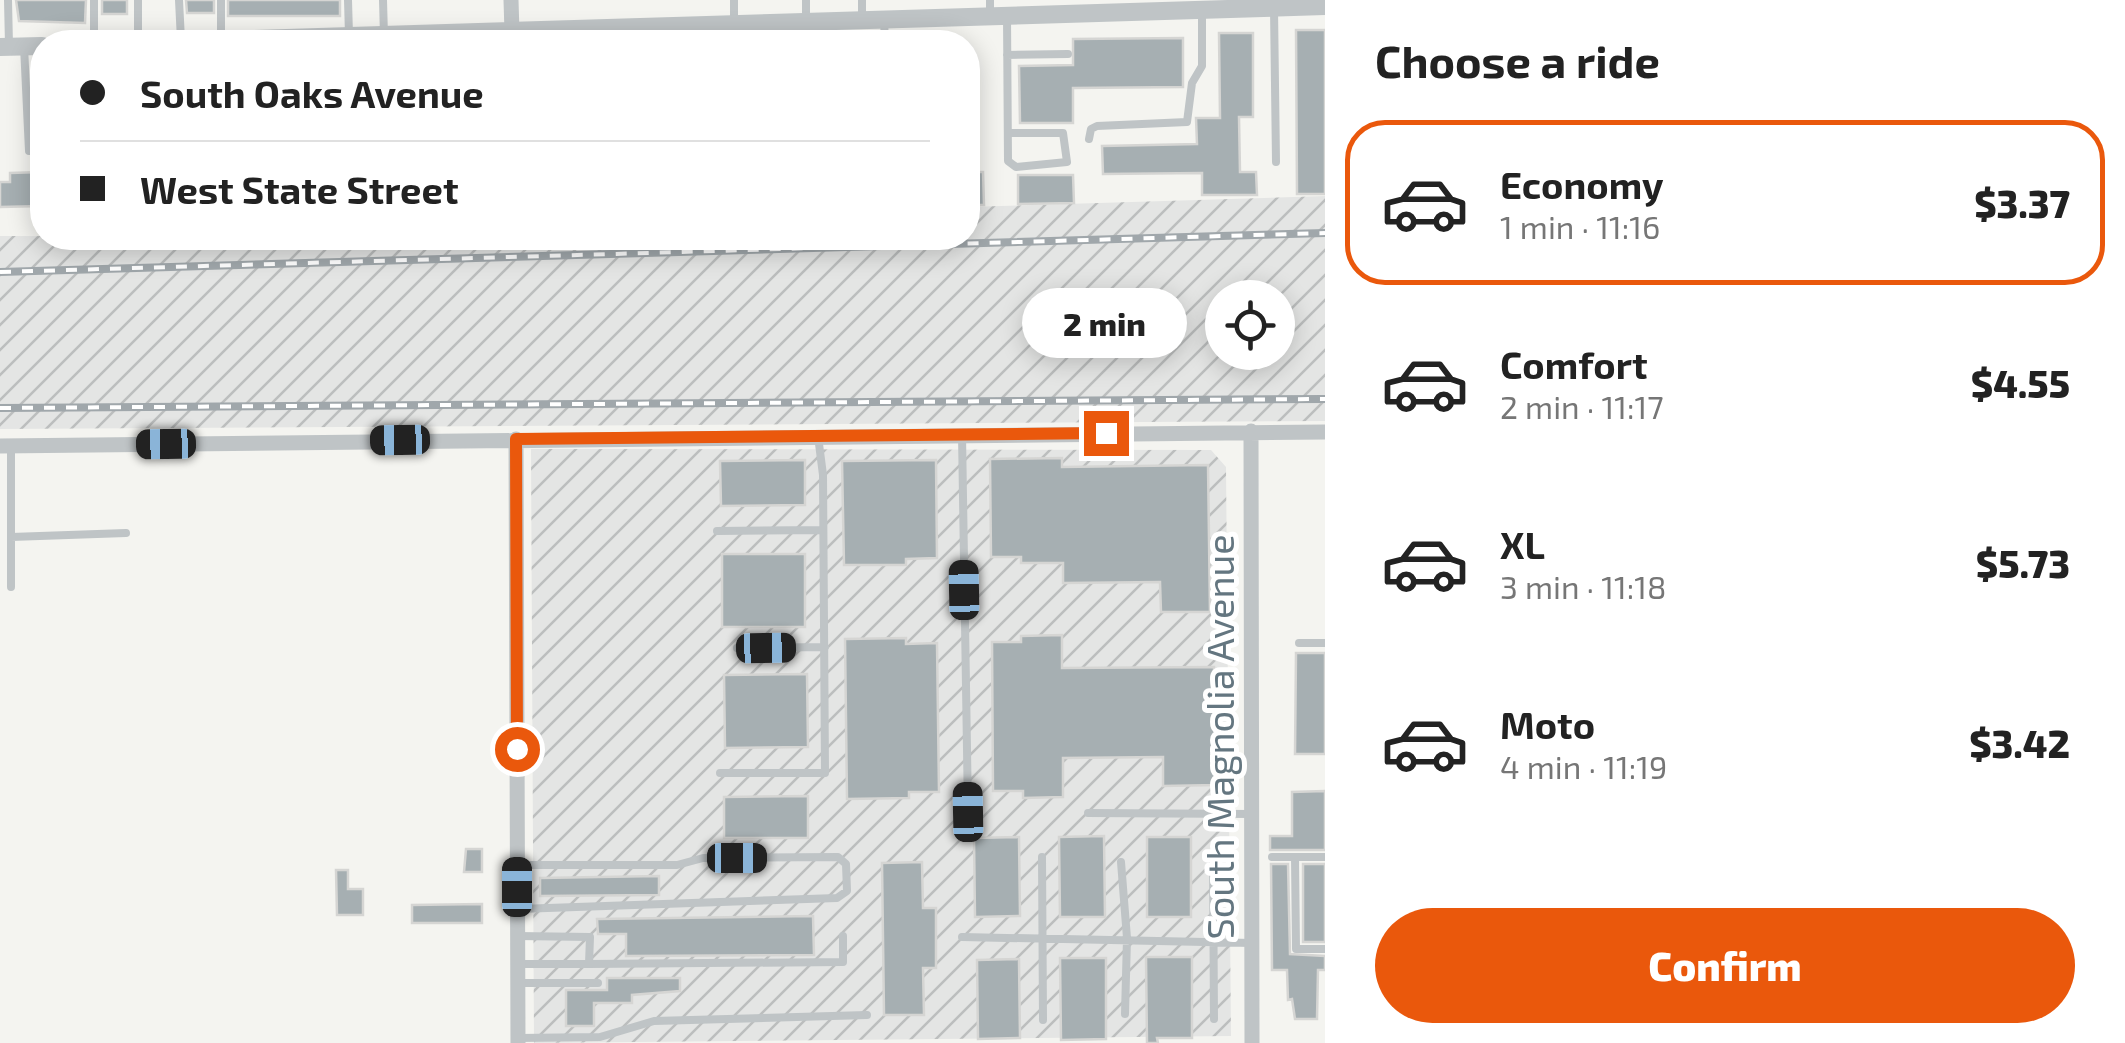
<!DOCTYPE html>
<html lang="en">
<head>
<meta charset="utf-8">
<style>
  body { margin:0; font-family:"Exo 2",sans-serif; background:#f2f2f2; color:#222; height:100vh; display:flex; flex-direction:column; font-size:38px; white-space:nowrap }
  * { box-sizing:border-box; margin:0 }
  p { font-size:32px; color:#767676 }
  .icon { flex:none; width:55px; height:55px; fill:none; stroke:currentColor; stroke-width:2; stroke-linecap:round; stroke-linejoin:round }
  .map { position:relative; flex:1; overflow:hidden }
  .panel { display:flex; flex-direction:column; background:#fff; width:800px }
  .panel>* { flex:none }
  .banner { position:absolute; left:30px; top:30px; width:950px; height:220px; border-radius:40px; box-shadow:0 5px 25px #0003; display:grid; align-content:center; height:220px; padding:0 50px; background:#fff }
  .fabs { position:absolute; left:1205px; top:280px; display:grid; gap:20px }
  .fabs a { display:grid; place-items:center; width:90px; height:90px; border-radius:50%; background:#fff; box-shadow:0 5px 25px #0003; font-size:50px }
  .end { position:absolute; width:45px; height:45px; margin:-22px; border:12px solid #ea580c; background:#fff; box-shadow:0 0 0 5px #fff }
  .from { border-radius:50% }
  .bubble { position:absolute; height:70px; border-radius:35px; background:#fff; box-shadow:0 5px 25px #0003; font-size:32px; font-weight:800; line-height:70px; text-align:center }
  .car { position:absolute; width:30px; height:60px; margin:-30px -15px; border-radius:12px; box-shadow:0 0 8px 2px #0007; background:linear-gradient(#222 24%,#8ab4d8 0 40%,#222 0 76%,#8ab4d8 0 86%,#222 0) }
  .banner b { display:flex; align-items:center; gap:35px; height:95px; font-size:38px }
  .banner b+b { border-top:2px solid #e0e0e0 }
  .banner i { width:25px; height:25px; background:#222 }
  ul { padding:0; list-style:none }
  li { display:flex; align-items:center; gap:30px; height:165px; margin:0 20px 15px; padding:0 30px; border:5px solid transparent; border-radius:40px }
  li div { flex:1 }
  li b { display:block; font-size:38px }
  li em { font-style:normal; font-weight:800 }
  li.on { border-color:#ea580c }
  li>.icon { width:90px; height:90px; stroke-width:1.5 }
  h2 { padding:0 50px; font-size:45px; line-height:120px }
  .button { display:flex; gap:20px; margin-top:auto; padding:20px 50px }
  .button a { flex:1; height:115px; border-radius:60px; background:#ea580c; color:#fff; font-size:40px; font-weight:800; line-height:115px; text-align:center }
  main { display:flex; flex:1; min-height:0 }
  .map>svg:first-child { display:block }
  .industrial { fill:url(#industrial-furrows); fill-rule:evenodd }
  .building { fill:#a6afb2; stroke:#d5d5d3; stroke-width:2.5 }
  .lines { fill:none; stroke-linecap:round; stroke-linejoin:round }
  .service { stroke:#bfc4c6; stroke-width:8 }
  .minor { stroke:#bfc4c6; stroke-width:15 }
  .tertiary { stroke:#bfc4c6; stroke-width:18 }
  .rail-casing { stroke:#a0a7ab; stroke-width:8 }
  .rail { stroke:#fff; stroke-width:4; stroke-dasharray:11; stroke-linecap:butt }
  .route { stroke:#ea580c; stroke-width:12 }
  .labels { text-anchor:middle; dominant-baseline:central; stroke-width:10; stroke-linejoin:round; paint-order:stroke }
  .street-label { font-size:38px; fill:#647680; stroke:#fff }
</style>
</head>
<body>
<main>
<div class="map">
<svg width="1325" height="1043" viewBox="0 0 1325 1043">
  <defs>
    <pattern id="industrial-furrows" width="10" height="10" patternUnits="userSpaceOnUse" patternTransform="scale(2.5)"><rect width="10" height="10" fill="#e4e5e4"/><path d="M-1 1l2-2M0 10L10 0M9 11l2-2" fill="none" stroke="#bcbebe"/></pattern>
  </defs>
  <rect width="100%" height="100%" fill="#f4f4f0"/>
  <path class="industrial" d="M1325 196V421L0 429V236L968 238V207ZM1222 298H1278V352H1222Z
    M531 449 1211 450 1226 467 1231 1036 534 1043Z"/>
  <path class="building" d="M16 0H86L85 23 19 21Z
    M102 0H127V14H102Z
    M186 0H214V13H187Z
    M228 0H340V16H228Z
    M1296 30H1325V194H1297Z
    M1219 33H1253V117H1239L1240 172H1256L1257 195H1202V173L1103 174 1102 146 1197 144 1196 118H1220Z
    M1183 38V87L1073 88V123H1020L1019 66 1073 65V39Z
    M42 172V206L0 207V182H10V173Z
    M968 172H983L984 205H968Z
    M1018 175H1073L1074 203 1018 204Z
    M1062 458V467L1208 465 1210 612H1161L1160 582 1063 583V563H1021V557H991L990 459Z
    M805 460V505L721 506 720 461Z
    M936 460 937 558 906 559V565H844L842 461Z
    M722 554H805V627H722Z
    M1062 635V668L1214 667 1216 785 1163 786V757L1063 758V797L1023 798V791H993L992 642H1021V636Z
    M906 638V644L937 643 939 792H909V798L847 799 845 639Z
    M1296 653H1325V754H1295Z
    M807 674 808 747 725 748 724 675Z
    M1325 791V850H1270V836H1292V792Z
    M808 796V838H724V797Z
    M1104 836 1105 917H1060L1059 837Z
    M1019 837 1020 916 975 917 974 838Z
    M1147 837H1191V917H1147Z
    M466 849H482V872H464Z
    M922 862 923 908H936V968H923L924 1015H884L882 863Z
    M1271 864H1288L1290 954 1325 956V970H1318L1317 1019H1295L1292 999 1288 1000 1287 970H1272Z
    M1303 864H1325V942H1303Z
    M336 870H348V889H363V915H337Z
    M659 876V895L540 896V878Z
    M482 904V923H412V905Z
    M813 916 814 955 626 956V934H598L597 919Z
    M1146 957H1192V1038H1157L1158 1043H1147Z
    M1060 958H1106V1039L1061 1040Z
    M1019 959 1020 1038 978 1039 977 960Z
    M607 978H680V991L632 995V1003H594V1026H566V990H607Z"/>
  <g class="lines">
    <path class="service" d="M8 0 9 45
      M94 0V42
      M179 0 181 40
      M348 0 349 35
      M383 0 384 36
      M734 0V25
      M862 0V21
      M1274 8 1276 162
      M1007 16 1008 161 1016 167 1067 162 1063 133H1008
      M990 17V0
      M884 20 885 42
      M785 23 786 42
      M806 23V0
      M692 26V42
      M221 40V0
      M138 42V0
      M24 46 29 151H42
      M1007 55 1068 54
      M1089 139 1091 129 1097 126 1187 122 1192 83 1202 66V12
      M962 434 968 812
      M11 446V587
      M717 531 823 530
      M11 537 126 533
      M1299 643H1325
      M737 648 825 647
      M720 773H825L823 475 818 436
      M1088 813 1252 814
      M1213 855 1214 1019
      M1042 857 1043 1020
      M1272 857H1325
      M1295 857 1296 949H1325
      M1121 862 1127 938 1125 1014
      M517 865H677L703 858 838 857 846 864 847 891 837 898 519 909
      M517 936 590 937 589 964 843 962V936
      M962 937 1252 943
      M517 964H589
      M518 983H598
      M518 1038 600 1037 654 1021 867 1015"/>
    <path class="minor" d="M511 0 512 32
      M1251 431 1252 1043
      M516 439 518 1043
      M0 446 1325 432"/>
    <path class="tertiary" d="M154 42 1325 6
      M0 47 42 46"/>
    <g class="rail-casing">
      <path id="rail" d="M0 272 1325 233
        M0 408 1325 399"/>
    </g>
    <use href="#rail" class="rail"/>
  </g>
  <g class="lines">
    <path class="route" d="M517 749 516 439 1106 433"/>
  </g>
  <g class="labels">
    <g class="street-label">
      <text transform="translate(1219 737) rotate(-90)">South Magnolia Avenue</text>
    </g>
  </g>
</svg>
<div class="fabs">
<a><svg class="icon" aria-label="locate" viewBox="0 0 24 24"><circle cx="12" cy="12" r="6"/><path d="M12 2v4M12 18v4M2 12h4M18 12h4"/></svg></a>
</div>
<i class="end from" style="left:517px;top:749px"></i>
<i class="end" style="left:1106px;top:433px"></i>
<div class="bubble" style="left:1022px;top:288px;width:165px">2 min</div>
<i class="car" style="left:400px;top:440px;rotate:269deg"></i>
<i class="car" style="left:166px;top:444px;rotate:269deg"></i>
<i class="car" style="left:964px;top:590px;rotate:359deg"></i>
<i class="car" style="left:766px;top:648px;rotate:89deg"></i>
<i class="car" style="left:968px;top:812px;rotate:359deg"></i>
<i class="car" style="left:737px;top:858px;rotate:90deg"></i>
<i class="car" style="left:517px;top:887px;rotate:0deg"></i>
<div class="banner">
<b><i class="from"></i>South Oaks Avenue</b>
<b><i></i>West State Street</b>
</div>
</div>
<section class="panel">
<h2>Choose a ride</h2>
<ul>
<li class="on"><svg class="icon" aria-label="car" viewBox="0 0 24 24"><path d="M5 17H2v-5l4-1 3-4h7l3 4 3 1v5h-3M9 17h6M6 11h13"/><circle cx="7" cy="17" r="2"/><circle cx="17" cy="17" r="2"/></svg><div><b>Economy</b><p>1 min · 11:16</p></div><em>$3.37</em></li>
<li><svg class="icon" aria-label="car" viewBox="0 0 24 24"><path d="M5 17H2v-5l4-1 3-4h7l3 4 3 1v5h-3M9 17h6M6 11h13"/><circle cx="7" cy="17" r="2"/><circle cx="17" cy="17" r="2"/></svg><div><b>Comfort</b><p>2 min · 11:17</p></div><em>$4.55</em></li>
<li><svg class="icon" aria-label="car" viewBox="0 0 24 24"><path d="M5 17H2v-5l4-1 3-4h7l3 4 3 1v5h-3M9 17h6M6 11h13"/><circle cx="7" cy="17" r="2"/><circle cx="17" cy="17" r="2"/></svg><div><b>XL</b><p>3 min · 11:18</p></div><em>$5.73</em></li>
<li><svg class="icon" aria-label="car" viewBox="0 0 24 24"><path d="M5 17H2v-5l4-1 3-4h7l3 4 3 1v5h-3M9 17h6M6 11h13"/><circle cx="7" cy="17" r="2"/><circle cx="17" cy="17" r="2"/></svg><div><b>Moto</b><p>4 min · 11:19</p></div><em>$3.42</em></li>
</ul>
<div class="button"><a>Confirm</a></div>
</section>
</main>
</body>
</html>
